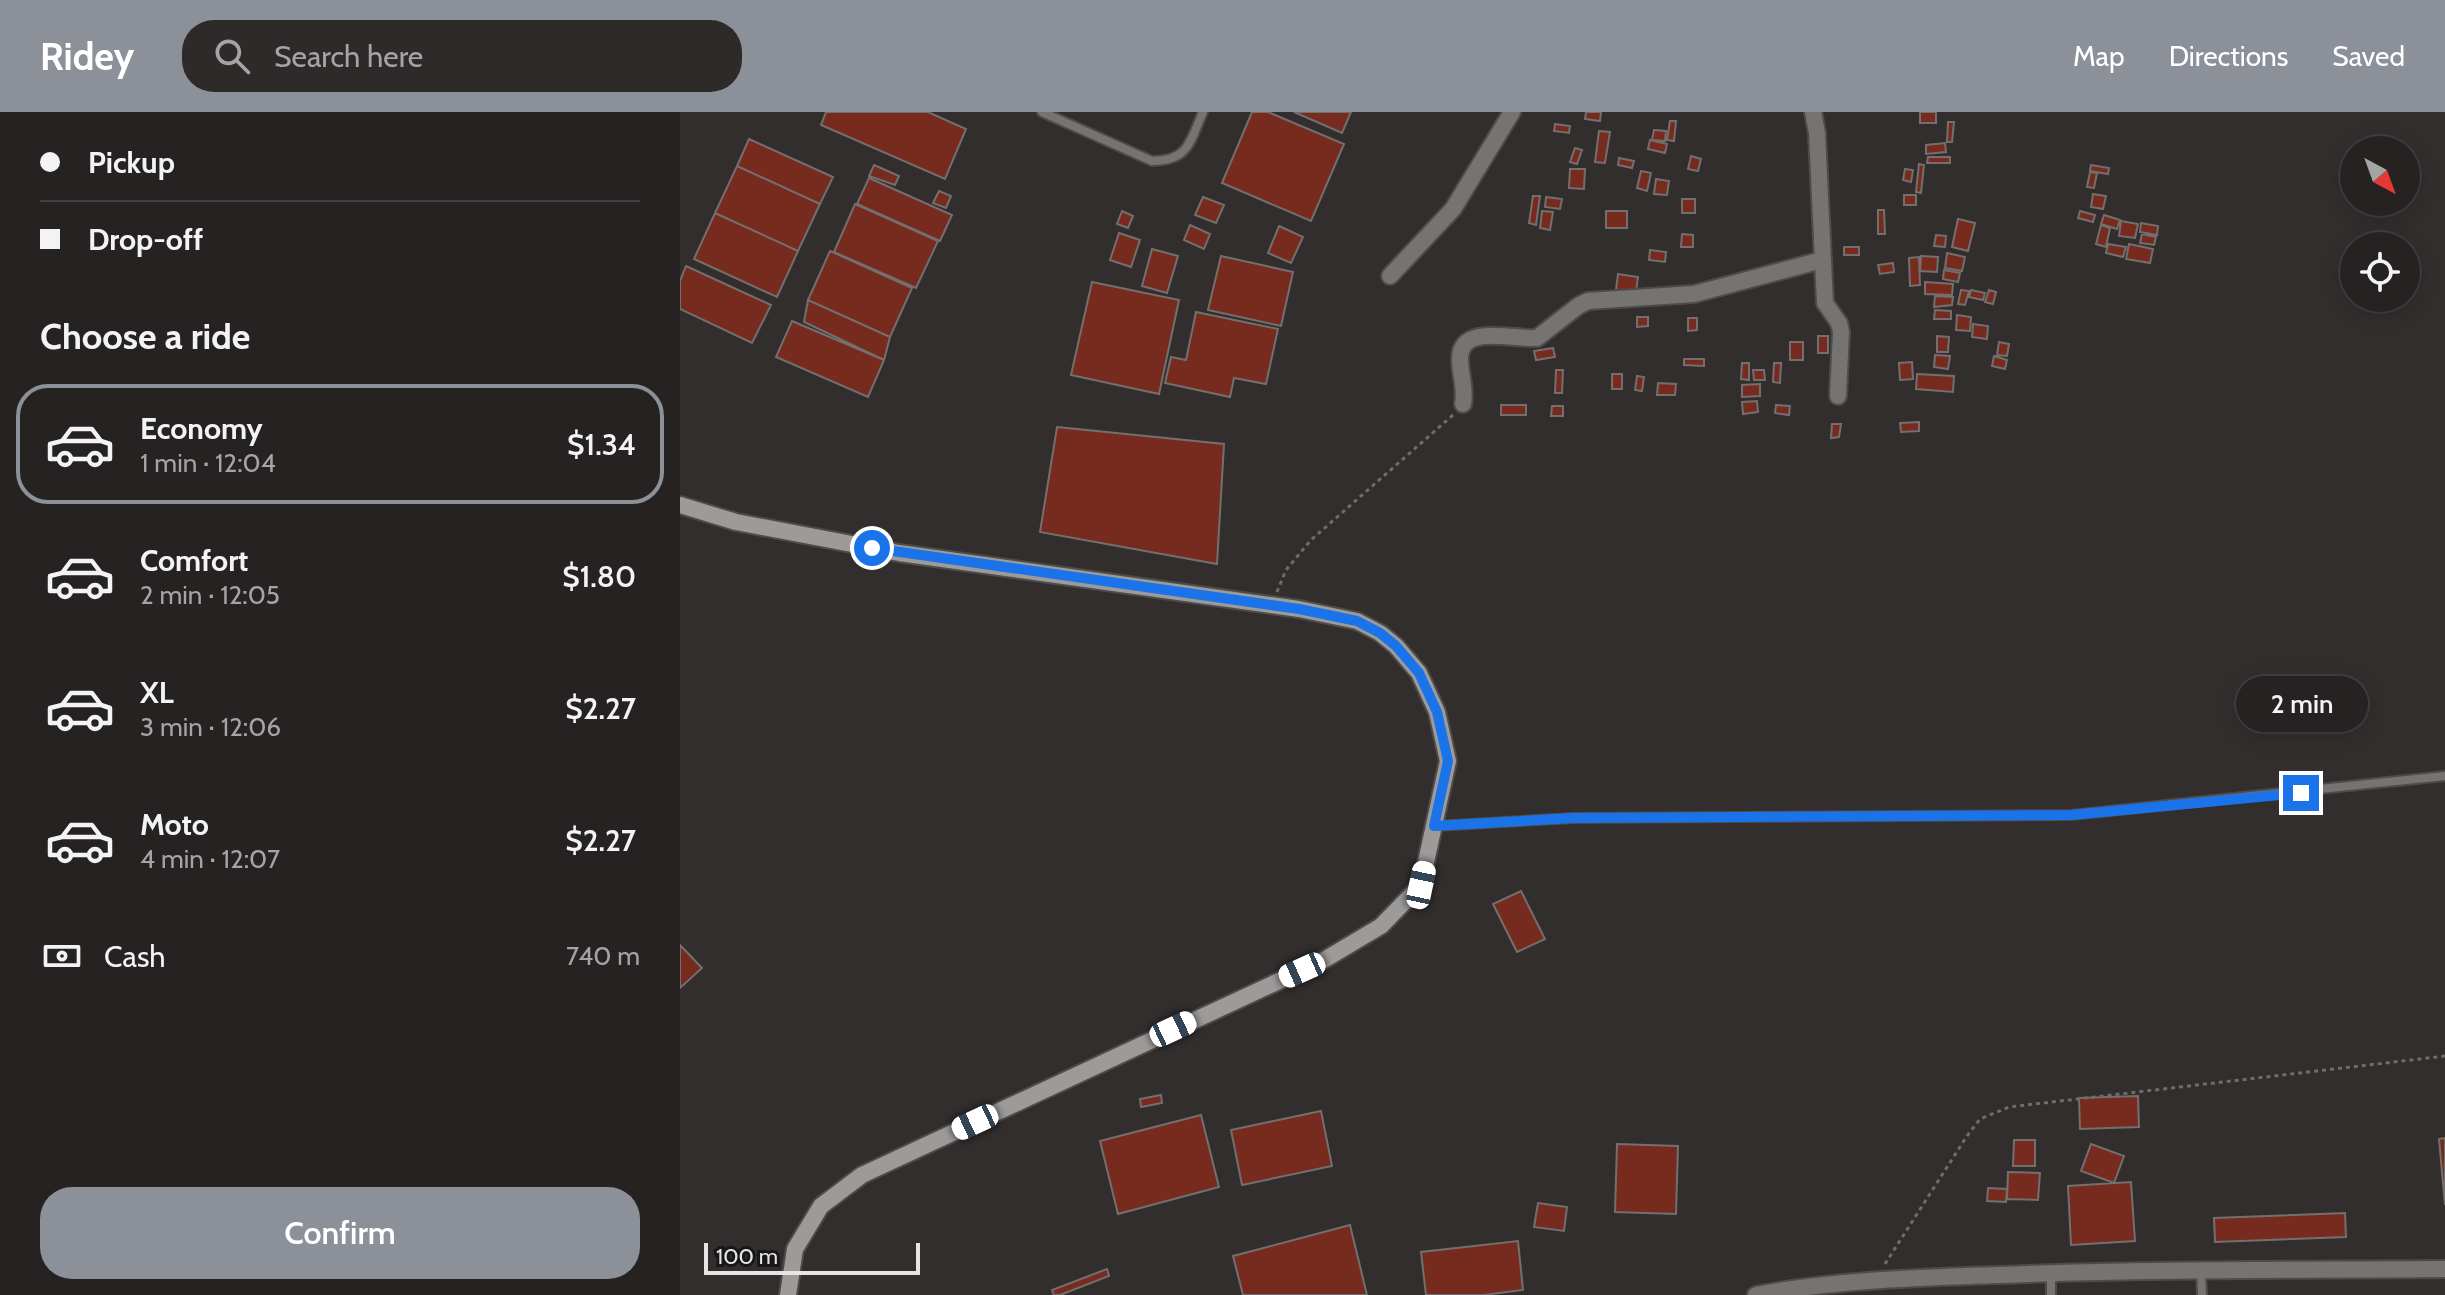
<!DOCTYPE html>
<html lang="en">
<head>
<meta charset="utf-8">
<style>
  body { margin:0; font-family:Cabin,sans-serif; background:#2e2a2a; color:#f1f3f6; height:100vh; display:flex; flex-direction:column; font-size:30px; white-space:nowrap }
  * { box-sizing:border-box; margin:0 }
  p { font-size:26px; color:#a4a4a5 }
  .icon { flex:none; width:44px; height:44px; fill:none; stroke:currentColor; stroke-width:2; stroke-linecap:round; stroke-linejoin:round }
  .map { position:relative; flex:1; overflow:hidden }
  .sheet { display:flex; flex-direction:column; background:#262222; width:680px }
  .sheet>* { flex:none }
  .top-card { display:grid; align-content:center; height:176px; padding:0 40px; background:#262222 }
  .needle { width:52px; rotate:139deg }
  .fabs { position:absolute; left:1660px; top:24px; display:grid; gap:16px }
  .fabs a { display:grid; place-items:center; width:80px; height:80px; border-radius:50%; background:#262222; box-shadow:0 4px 20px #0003,0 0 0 2px #423f40; font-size:40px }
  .scale { position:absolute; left:24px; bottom:20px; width:216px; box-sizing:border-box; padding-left:8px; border:4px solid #e7e5e4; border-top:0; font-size:22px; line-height:28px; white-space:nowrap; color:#e7e5e4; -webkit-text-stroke:6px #181717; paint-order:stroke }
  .end { position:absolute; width:36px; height:36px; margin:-18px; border:10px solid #1a73e8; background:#fff; box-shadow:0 0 0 4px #fff }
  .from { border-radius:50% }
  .bubble { position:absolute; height:56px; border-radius:28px; background:#262222; box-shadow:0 4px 20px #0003,0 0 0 2px #423f40; font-size:26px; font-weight:600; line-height:56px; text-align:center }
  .car { position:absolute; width:24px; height:48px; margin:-24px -12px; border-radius:10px; box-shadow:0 0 6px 2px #0007; background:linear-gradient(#fff 24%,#345 0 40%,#fff 0 76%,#345 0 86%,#fff 0) }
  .top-card b { display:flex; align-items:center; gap:28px; height:76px; font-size:30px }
  .top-card b+b { border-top:2px solid #423f40 }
  .top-card i { width:20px; height:20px; background:#f1f3f6 }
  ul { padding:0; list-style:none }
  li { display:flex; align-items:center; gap:24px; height:120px; margin:0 16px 12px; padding:0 24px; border:4px solid transparent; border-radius:32px }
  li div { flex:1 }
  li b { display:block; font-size:30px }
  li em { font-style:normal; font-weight:600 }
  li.active { border-color:#8c9099 }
  li>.icon { width:72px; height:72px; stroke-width:1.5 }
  h2 { padding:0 40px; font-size:36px; line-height:96px }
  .pay { display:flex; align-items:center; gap:20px; height:88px; padding:0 40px; font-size:30px }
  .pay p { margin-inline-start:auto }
  .cta { display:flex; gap:16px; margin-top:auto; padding:16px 40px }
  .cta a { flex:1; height:92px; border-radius:32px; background:#8c9099; color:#fff; font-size:32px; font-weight:600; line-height:92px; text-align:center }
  header { display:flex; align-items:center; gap:48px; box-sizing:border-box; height:112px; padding:0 40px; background:#8c9099; color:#fff }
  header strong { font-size:38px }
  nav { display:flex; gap:44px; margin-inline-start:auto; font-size:28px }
  .search { width:560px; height:72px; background:#2e2a2a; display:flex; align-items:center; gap:20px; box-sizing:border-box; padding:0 28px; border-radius:32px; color:#a4a4a5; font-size:30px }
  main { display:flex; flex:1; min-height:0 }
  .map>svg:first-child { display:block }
  .building { fill:#772b1f; stroke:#736f6f; stroke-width:2 }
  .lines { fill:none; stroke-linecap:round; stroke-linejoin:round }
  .service-casing { stroke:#4f4b4b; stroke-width:12 }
  .minor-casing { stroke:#4f4b4b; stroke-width:20 }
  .secondary-casing { stroke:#4f4b4b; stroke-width:20 }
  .path { stroke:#706c6c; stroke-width:3; stroke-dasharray:4 4; stroke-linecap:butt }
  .service { stroke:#757473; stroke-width:8 }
  .minor { stroke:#757473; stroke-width:16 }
  .secondary { stroke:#9d9a9a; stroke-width:16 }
  .route { stroke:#1a73e8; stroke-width:10 }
</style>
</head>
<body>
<header>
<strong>Ridey</strong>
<div class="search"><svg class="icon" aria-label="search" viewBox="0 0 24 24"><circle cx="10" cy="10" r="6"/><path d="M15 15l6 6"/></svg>Search here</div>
<nav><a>Map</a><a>Directions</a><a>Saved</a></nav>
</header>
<main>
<section class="sheet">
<div class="top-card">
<b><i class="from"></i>Pickup</b>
<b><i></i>Drop-off</b>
</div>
<h2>Choose a ride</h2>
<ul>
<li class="active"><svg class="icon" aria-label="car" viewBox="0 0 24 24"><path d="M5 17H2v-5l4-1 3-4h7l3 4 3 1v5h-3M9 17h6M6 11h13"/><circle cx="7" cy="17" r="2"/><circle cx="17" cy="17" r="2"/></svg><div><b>Economy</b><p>1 min · 12:04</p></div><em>$1.34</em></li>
<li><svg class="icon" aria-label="car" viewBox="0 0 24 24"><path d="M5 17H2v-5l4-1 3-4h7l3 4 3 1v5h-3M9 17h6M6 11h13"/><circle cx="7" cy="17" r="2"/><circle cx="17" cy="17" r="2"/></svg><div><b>Comfort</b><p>2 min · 12:05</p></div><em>$1.80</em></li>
<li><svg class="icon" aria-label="car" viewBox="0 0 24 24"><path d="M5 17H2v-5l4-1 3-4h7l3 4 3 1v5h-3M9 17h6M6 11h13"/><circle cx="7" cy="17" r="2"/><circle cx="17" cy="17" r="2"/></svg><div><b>XL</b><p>3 min · 12:06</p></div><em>$2.27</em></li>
<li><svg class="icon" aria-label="car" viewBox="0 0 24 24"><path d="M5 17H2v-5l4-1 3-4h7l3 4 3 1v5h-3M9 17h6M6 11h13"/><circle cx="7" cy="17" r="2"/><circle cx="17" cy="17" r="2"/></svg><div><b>Moto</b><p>4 min · 12:07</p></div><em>$2.27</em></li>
</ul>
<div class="pay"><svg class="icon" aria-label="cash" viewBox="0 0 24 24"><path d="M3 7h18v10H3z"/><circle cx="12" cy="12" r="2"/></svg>Cash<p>740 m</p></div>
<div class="cta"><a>Confirm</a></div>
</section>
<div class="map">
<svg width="1765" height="1183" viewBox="0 0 1765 1183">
  <rect width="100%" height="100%" fill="#322e2e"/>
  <path class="building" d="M146 0H248L286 17 265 67 141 13Z
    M572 0H588L664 32 631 109 542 71Z
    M614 0H671L662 21Z
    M906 0H921L920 9 905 7Z
    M1240 0H1256V11H1240Z
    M990 9H996L994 29 987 28Z
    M1268 10H1274L1272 30H1267Z
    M875 12 890 14 889 21 874 19Z
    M974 18 986 19 985 29 972 28Z
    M919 19 930 20 925 51 915 50Z
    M69 27 153 65 140 92 57 54Z
    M970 28 987 32 985 41 968 37Z
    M1265 31 1266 40 1246 42V33Z
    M895 36 902 38 897 52 890 50Z
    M1011 44 1021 47 1018 59 1008 57Z
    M1248 45H1270V51H1247Z
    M939 46 954 49 952 56 938 53Z
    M1239 52 1244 53 1241 81 1236 80Z
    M194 53 219 64 215 73 189 64Z
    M1411 53 1429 56 1428 62 1410 59Z
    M57 54 140 92 118 139 35 101Z
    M890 57H905L904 77 889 76Z
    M1225 57 1233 58 1231 70 1223 68Z
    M961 59 971 61 967 79 957 76Z
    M1410 60 1417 61 1414 76 1407 75Z
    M189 66 272 103 260 129 177 92Z
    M976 67 989 69 987 83 974 82Z
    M259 79 271 84 266 96 253 91Z
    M1413 82 1426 84 1423 97 1411 95Z
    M1224 83H1236V93H1224Z
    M853 84H860L856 113 849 111Z
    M523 85 544 93 536 111 515 103Z
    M866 85 882 87 880 97 865 95Z
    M1002 87H1015V101H1002Z
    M175 92 258 129 236 176 154 140Z
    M1198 98H1204L1205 122H1198Z
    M442 99 453 104 448 116 437 112Z
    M862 99 873 100 870 118 860 116Z
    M926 99H947V116H926Z
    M1400 99 1415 103 1413 110 1398 106Z
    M35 101 118 139 97 185 14 147Z
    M1424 103 1440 108 1437 117 1421 112Z
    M1278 107 1295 111 1288 139 1272 135Z
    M1441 109 1458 112 1455 126 1439 124Z
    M1461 111 1478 114 1477 123 1460 120Z
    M510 113 530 122 524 137 504 128Z
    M1421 113 1430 116 1426 135 1416 132Z
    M599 114 623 125 611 151 588 141Z
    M439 121 460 128 451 155 430 148Z
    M1002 122 1013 123V135H1001Z
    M1462 122 1476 125 1474 133 1460 131Z
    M1256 123 1266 124 1265 135 1254 134Z
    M1428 132 1446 135 1443 145 1426 141Z
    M1449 132 1473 137 1470 151 1446 147Z
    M1164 135H1179V143H1164Z
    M472 137 498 144 487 181 462 174Z
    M970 138 986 140 985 150 969 148Z
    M150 139 232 176 210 225 128 188Z
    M1267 141 1285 145 1282 159 1265 156Z
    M541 144 613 160 601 214 528 198Z
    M1241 144 1258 145 1257 160 1240 159Z
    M1239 145 1240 173 1230 174 1229 146Z
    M1213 151 1214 160 1200 162 1198 153Z
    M6 154 91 193 72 231 0 197V169Z
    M1264 158 1280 161 1278 170 1263 167Z
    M938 162 958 165 956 180 936 178Z
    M412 170 499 188 479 282 391 263Z
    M1245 170 1273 172 1272 183 1245 182Z
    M1281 178 1289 179 1285 193 1278 192Z
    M1291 178 1305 181 1303 188 1289 185Z
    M1309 178 1316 180 1313 192 1305 190Z
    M1255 184 1273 185 1272 193 1254 195Z
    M128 188 210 225 204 248 124 210Z
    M1255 198 1271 199V207H1254Z
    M516 200 598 217 586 272 554 266 550 285 485 271 491 245 506 248Z
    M1277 203 1291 205 1290 219 1276 218Z
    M957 205H968V214L957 215Z
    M1008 206H1017V218L1008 219Z
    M112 209 204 248 188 285 96 245Z
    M1293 212 1308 214 1307 227 1292 225Z
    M1138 224H1148V241H1138Z
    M1257 224 1269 225 1268 240H1257Z
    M1110 230H1123V248H1110Z
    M1319 230 1329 232 1327 244 1317 243Z
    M873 236 875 245 856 248 854 239Z
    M1255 243 1270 244 1268 257 1254 255Z
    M1314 244 1327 248 1325 257 1312 254Z
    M1004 247H1024V254L1004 253Z
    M1232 250 1233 267 1220 268 1219 251Z
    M1062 251H1069V268L1061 267Z
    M1094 251H1101L1100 271 1093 270Z
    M876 258H883L882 281H875Z
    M1073 258H1084L1085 268H1074Z
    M932 262H942V277H932Z
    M1237 262 1274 264 1273 280 1236 277Z
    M957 264 964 265 962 279 955 278Z
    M978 271 996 272 995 283H977Z
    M1080 272V284L1062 285V273Z
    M1077 289 1078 300 1063 302 1062 290Z
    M821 293H846V303H821Z
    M1096 293 1110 294 1109 303 1095 301Z
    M872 294H883V304H871Z
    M1239 310V319L1221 320 1220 311Z
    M1152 312H1161L1159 325 1151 326Z
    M377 315 544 332 537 452 360 420Z
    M841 779 865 827 837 840 813 792Z
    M0 833 22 856 0 876Z
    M481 983 482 991 461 995 460 987Z
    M1458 984 1459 1015 1400 1017 1399 986Z
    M641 999 652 1054 562 1073 551 1018Z
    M521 1003 539 1075 438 1102 420 1029Z
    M1765 1026V1093L1759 1027Z
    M1334 1028H1355V1054H1333Z
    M937 1032 998 1034 996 1102 935 1100Z
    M1411 1032 1444 1044 1434 1071 1401 1059Z
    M1328 1060 1360 1061 1358 1088 1327 1087Z
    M1451 1070 1455 1129 1391 1133 1388 1074Z
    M1308 1076 1327 1077 1326 1090 1307 1089Z
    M858 1091 887 1095 884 1119 854 1115Z
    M1665 1101 1666 1125 1535 1130 1534 1106Z
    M670 1113 687 1183H563L553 1144Z
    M838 1129 843 1178 804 1183H746L741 1140Z
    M427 1157 429 1164 380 1183H374L372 1178Z"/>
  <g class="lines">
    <g class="service-casing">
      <path id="service" d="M362 0 472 49C509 49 510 29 523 0
        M754 714 893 706 1391 703 1765 664
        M1521 1159 1522 1183
        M1371 1183V1160"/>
    </g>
    <g class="minor-casing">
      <path id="minor" d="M1133 0 1137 21 1145 191 1159 211 1161 220 1158 284
        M710 164 773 97 832 0
        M783 292C786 276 780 263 780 247 780 211 835 228 857 226L898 194 908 189 1014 182 1142 148
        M1076 1183C1156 1168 1236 1166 1317 1163 1466 1157 1616 1158 1765 1157"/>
    </g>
    <g class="secondary-casing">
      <path id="secondary" d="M0 393 56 410 219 441 619 497 677 509 700 521 716 534 739 561 757 600 768 649 741 773 701 814 644 848 182 1063 141 1094 115 1137 108 1183"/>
    </g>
    <path class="path" d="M597 480 606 458 631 428 773 303
      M1205 1152 1287 1024 1300 1007 1329 995 1765 944"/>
    <use href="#service" class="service"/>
    <use href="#minor" class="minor"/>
    <use href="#secondary" class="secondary"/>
  </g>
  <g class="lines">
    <path class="route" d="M192 436 619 497 677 509 700 521 716 534 739 561 757 600 768 649 754 714 893 706 1391 703 1621 681"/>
  </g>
</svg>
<div class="fabs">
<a><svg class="needle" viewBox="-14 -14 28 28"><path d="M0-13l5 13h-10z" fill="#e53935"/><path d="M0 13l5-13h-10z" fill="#a4a4a5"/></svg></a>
<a><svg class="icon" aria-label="locate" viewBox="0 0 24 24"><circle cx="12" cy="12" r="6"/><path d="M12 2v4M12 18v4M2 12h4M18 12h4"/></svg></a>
</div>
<div class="scale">100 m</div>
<i class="end from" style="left:192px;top:436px"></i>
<i class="end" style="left:1621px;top:681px"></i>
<div class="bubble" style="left:1556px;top:564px;width:132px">2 min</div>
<i class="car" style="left:741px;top:773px;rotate:12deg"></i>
<i class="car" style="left:622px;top:858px;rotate:246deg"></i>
<i class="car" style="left:493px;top:917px;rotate:65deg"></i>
<i class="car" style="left:295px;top:1010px;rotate:245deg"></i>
</div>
</main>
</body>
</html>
